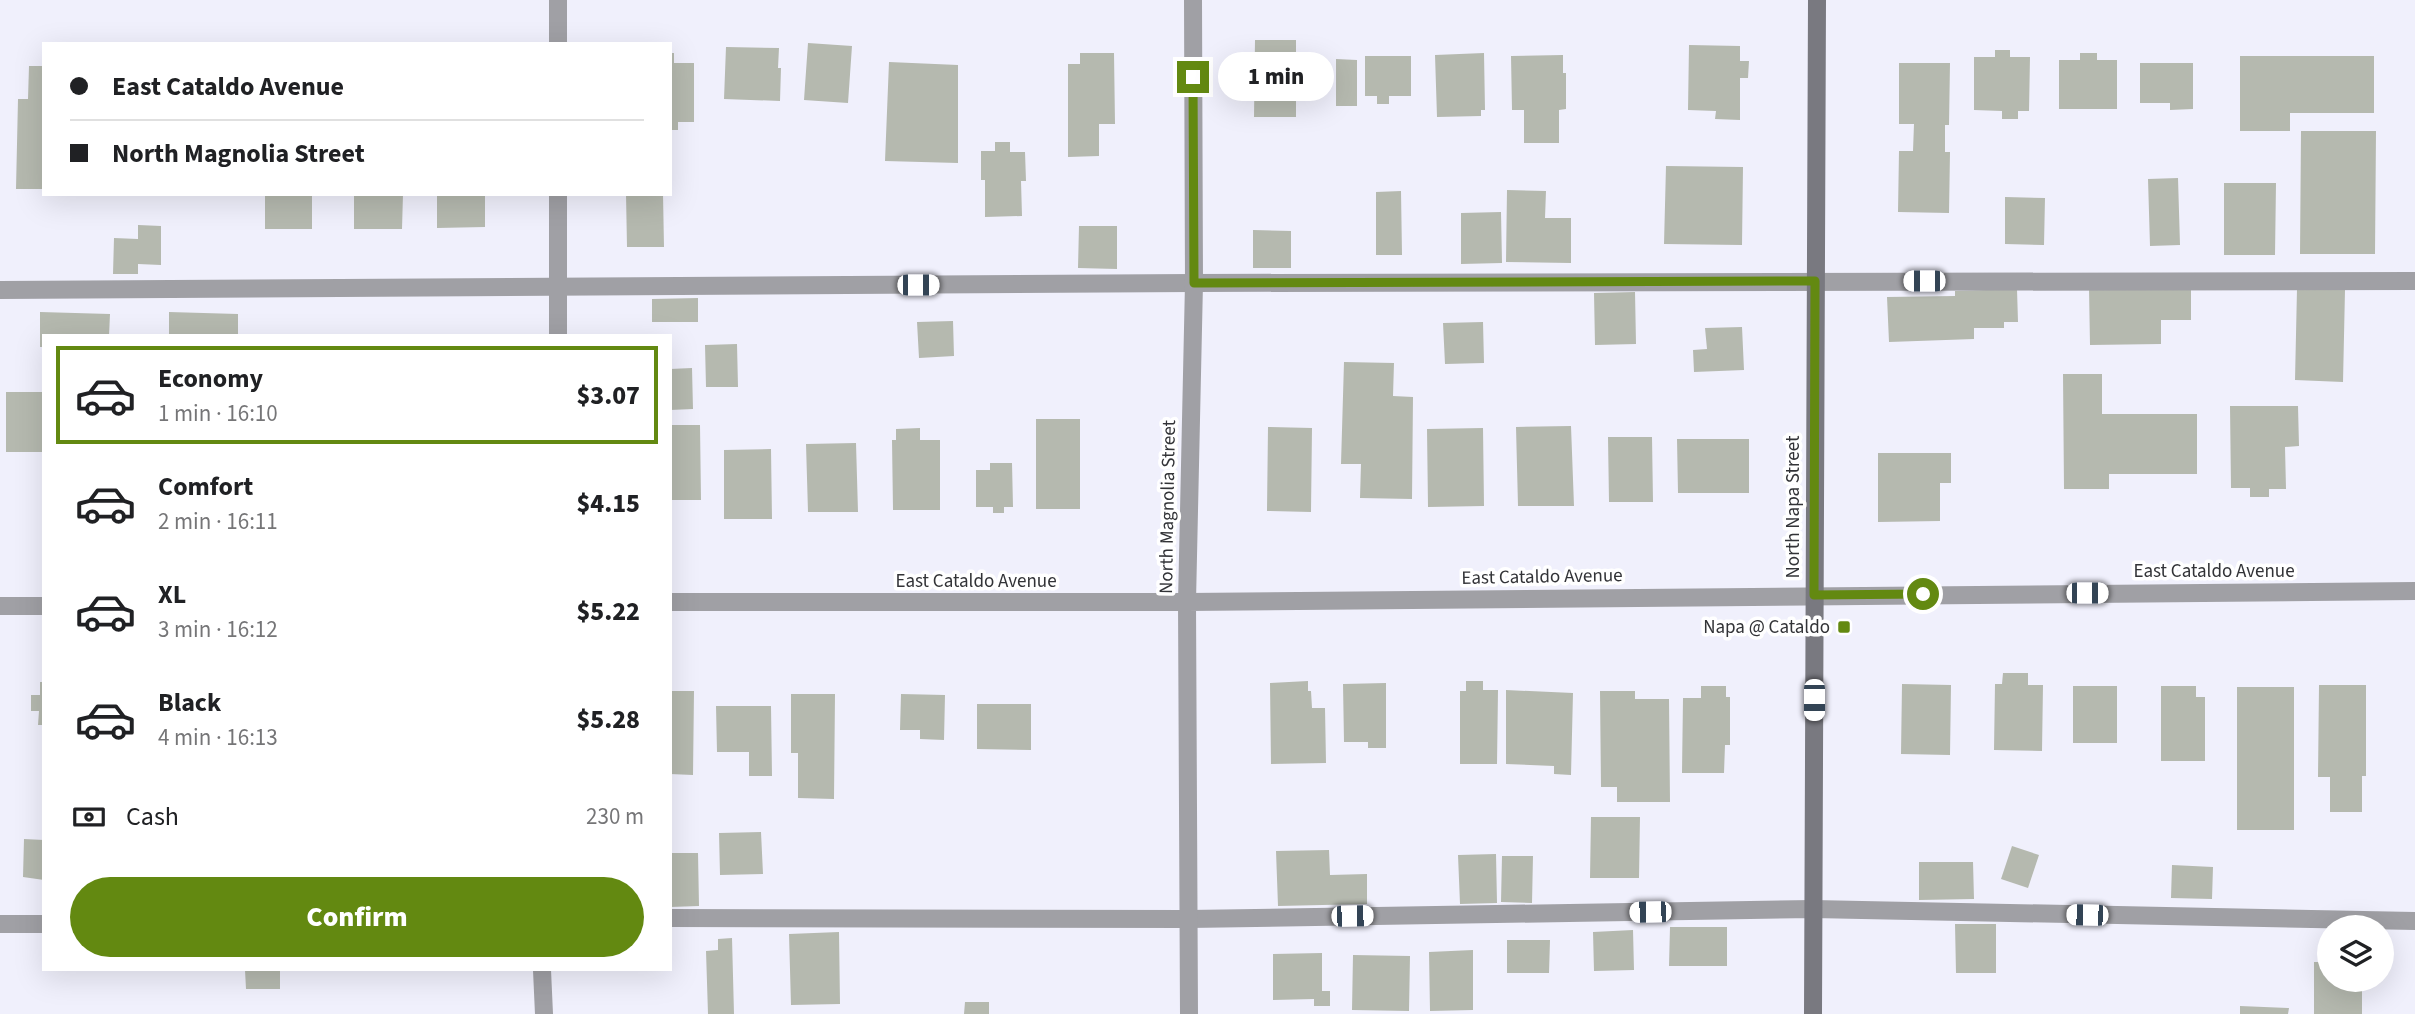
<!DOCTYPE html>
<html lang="en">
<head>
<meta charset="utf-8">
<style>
  body { margin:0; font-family:"Source Sans 3",sans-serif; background:#f6f6f6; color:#202124; height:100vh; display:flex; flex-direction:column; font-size:26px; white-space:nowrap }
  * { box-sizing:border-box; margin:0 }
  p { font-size:23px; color:#757577 }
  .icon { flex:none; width:38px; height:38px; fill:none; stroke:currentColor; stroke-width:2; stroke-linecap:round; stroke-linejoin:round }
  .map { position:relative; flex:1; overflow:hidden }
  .drawer { position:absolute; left:42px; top:334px; width:630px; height:637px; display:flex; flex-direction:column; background:#fff; border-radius:0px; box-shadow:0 7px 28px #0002 }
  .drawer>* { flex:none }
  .banner { position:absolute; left:42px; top:42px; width:630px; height:154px; border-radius:0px; box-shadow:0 7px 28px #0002; display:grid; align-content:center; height:154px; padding:0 28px; background:#fff }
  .fabs { position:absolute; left:2317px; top:915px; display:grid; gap:14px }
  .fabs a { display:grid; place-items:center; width:77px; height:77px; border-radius:50%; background:#fff; box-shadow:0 7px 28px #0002; font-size:35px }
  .end { position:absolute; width:32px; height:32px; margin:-16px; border:9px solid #638911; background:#fff; box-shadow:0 0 0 4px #fff }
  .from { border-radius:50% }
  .bubble { position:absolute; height:49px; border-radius:24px; background:#fff; box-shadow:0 7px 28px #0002; font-size:23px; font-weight:800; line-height:49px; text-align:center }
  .car { position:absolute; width:21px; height:42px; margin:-21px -10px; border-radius:9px; box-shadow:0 0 5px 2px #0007; background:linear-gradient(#fff 24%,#345 0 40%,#fff 0 76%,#345 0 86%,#fff 0) }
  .banner b { display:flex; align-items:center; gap:24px; height:66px; font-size:26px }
  .banner b+b { border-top:2px solid #e0e0e0 }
  .banner i { width:18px; height:18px; background:#202124 }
  ul { padding:12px 0 0; list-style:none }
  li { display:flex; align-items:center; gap:21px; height:98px; margin:0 14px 10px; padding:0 14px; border:4px solid transparent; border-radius:0px }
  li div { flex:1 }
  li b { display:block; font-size:26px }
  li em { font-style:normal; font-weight:800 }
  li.active { border-color:#638911 }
  li>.icon { width:63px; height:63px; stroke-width:1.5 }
  .pay { display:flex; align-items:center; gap:18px; height:77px; padding:0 28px; font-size:26px }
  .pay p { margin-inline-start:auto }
  .button { display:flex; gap:14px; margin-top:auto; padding:14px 28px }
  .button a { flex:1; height:80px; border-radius:42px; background:#638911; color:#fff; font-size:28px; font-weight:800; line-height:80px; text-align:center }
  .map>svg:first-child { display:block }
  .building { fill:#b5b9af }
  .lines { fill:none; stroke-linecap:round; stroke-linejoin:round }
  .service { stroke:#a0a0a5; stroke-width:18 }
  .minor { stroke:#a0a0a5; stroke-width:18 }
  .secondary { stroke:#797980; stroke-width:18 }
  .route { stroke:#638911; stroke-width:9 }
  .poi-dot { fill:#638911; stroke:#fff; stroke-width:2.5 }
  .labels { text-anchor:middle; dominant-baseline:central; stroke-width:7; stroke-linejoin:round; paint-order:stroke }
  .street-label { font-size:19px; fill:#323337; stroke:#fff }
  .poi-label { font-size:19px; fill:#323337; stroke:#fff; text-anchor:end }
</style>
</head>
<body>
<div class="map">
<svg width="2415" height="1014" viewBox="0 0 2415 1014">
  <rect width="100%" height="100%" fill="#f0f0fc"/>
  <path class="building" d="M1255 40H1296V117H1254Z
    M808 43 852 46 848 103 804 100Z
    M1689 45 1740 46V61H1749L1748 78H1740V120L1715 119 1716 111 1688 110Z
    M726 47 779 48 778 68H781L780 101 724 99Z
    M1995 50H2010V57H2030L2029 111H2018V119H2002V111L1974 110V57H1995Z
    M670 53H674V63H694V122H678V130H670Z
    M1080 53H1114L1115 124H1099V156L1068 157V64H1080Z
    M1484 53 1485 110H1481V116L1437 117 1435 55Z
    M2080 53H2097V60H2117V109H2059V60H2080Z
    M1563 55V73H1566V109L1559 110V143H1524V110H1512L1511 56Z
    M1365 56H1411V96H1389V104H1377V96H1365Z
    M2240 56H2374V113H2290V131H2240Z
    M1336 59 1357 60V106H1336Z
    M889 62 958 65V163L885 161Z
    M1899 63H1950L1949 125H1945V152H1950L1949 213 1898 212 1899 151H1913L1914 124H1899Z
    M2140 63H2193V109L2170 110V103H2140Z
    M29 66H44V189H16L18 99H28Z
    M2301 131H2376L2375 254H2300Z
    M995 142H1010V152H1025L1026 181H1021L1022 216 985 217V180H981V151H995Z
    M1666 166 1743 167 1742 245 1664 244Z
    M2178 178 2180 245 2150 246 2148 179Z
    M2224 183H2276L2275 255H2224Z
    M1507 190 1546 191 1545 218H1571V263L1506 262Z
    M1401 191 1402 255H1376V192Z
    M265 194H312V229H265Z
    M354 194H403L402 229H354Z
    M437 194H485V227L437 228Z
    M626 194H663L664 247H627Z
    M2005 197 2045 198 2044 245 2005 244Z
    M1501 212 1502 263 1461 264V213Z
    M138 225 161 226V265L138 264V274H113L114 238 138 239Z
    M1079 226H1117V269L1078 268Z
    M1253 230 1291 231V268H1253Z
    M2191 287V320H2161V344L2090 345 2089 288Z
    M2017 289 2018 322H2004V328H1974V339L1889 342 1887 297 1955 296V291Z
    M2297 289 2345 290 2343 382 2295 380Z
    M1635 292 1636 344 1595 345 1594 293Z
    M698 298V322H652V299Z
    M40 312 110 314 109 336H44V347H40Z
    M169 312 238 314V336H169Z
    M953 321 954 356 919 358 917 322Z
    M1483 322 1484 363 1445 364 1443 323Z
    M1742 327 1744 370 1694 372 1693 350 1707 349 1705 328Z
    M737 344 738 387H706L705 345Z
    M1344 362 1394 363 1393 396 1413 397 1412 499 1360 498 1361 464H1341Z
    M692 368 693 409 670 410V369Z
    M2063 374H2102V414H2197V474H2109V489H2064Z
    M6 392H44V452H6Z
    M2230 406H2298L2299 446 2285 447 2286 489H2269V497H2250V488H2231Z
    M1036 419H1080V509H1036Z
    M670 425H700L701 500H670Z
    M1571 426 1574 506H1518L1516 427Z
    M1268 427 1312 428 1311 512 1267 511Z
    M920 428V440H940V510H893L892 440H896V429Z
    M1483 428 1484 506 1428 507 1427 429Z
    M1608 437H1652L1653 502H1609Z
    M1677 439H1749V493H1678Z
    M856 443 858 512H808L806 444Z
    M771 449 772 519H724V450Z
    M1878 453H1951V483H1940V521L1878 522Z
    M990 463H1012L1013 507H1004V513H993V507H976V470H990Z
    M2003 673H2028V685H2043L2042 751 1994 750 1995 684H2002Z
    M1308 681V691H1311L1312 708H1325L1326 763 1271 764 1270 683Z
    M1466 681H1483V690H1498L1497 764H1460V691H1466Z
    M40 682H44V725H38L39 711H31V695H40Z
    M1386 683V748H1368V742H1344L1343 684Z
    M1902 684 1951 685 1950 755 1901 754Z
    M2319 685H2366V776H2362V812H2330V777H2318Z
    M1701 686H1726V697H1730V745H1725L1724 773H1682L1683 698H1701Z
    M2073 686H2117V743H2073Z
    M2161 686H2196V697H2205V761H2161Z
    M2237 687H2294V830H2237Z
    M1506 690 1573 693 1571 775 1554 774V766L1506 764Z
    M670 691H694L693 775 670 774Z
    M1600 691H1635V699H1669L1670 802H1617V787H1601Z
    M791 694H835L834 799 798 798V753H791Z
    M901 694 945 695 944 740 920 739V730H900Z
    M977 704H1031V750L977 749Z
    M716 706H771L772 776H749V752H717Z
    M1591 817H1640L1639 878H1590Z
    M761 832 763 874 720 875 719 833Z
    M24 839 44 840V880L23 877Z
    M2012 846 2039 855 2028 888 2001 879Z
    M1329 850 1330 875 1367 874V904L1278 906 1276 851Z
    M670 853H698L699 906 670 907Z
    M1496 854 1497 903 1460 904 1458 855Z
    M1502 856H1533L1532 903 1501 902Z
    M1919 862H1973L1974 899 1919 900Z
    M2172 865 2213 867 2212 899 2171 898Z
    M1955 924H1996V973H1956Z
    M1670 927H1727V966H1669Z
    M1633 930 1634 970 1594 971 1593 932Z
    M839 932 840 1004 791 1005 789 934Z
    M732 938 734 1014H708L706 951 718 950V939Z
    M1507 940H1550L1549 973H1507Z
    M1473 950V1010L1430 1011 1429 952Z
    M1322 953V991H1330V1006H1314V999L1273 1000V954Z
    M1353 955 1410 956 1409 1011 1352 1010Z
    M2314 962H2329V980H2362V1014H2314Z
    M245 970H280V989H246Z
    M965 1002H989V1014H964Z
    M2240 1006 2289 1008 2288 1014H2240Z"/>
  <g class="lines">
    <path class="service" d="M0 290 1194 283 2415 281
      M670 918 1189 919 1813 909 2415 921
      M0 924H44"/>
    <path class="minor" d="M558 0V44
      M558 336V194
      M670 602H1187L2415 591
      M0 606H44
      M542 970 544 1014
      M1189 1014 1187 602 1194 283 1193 0"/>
    <path class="secondary" d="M1813 1014 1817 0"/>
  </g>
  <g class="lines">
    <path class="route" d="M1193 77 1194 283 1815 281 1814 595 1923 594"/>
  </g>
  <rect class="poi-dot" x="1837" y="620" width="14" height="14" rx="3.5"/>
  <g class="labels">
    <g class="street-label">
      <text transform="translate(1168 507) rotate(-89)">North Magnolia Street</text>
      <text transform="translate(1793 507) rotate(-90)">North Napa Street</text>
      <text x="2214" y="571">East Cataldo Avenue</text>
      <text transform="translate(1542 577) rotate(-1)">East Cataldo Avenue</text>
      <text x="976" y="581">East Cataldo Avenue</text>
    </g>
    <g class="poi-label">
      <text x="1830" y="627">Napa @ Cataldo</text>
    </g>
  </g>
</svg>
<div class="fabs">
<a><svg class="icon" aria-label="layers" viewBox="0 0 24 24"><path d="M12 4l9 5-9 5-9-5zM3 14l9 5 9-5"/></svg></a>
</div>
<i class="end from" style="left:1923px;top:594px"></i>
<i class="end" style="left:1193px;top:77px"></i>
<div class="bubble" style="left:1218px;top:52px;width:116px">1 min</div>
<i class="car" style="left:1924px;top:281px;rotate:270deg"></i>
<i class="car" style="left:918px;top:285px;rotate:90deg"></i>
<i class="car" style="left:2087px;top:593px;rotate:90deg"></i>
<i class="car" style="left:1814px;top:700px;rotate:180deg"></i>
<i class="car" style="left:1650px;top:912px;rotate:269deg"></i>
<i class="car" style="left:2087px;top:915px;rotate:271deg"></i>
<i class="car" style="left:1352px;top:916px;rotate:89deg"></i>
<div class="banner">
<b><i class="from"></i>East Cataldo Avenue</b>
<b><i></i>North Magnolia Street</b>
</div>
<section class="drawer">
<ul>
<li class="active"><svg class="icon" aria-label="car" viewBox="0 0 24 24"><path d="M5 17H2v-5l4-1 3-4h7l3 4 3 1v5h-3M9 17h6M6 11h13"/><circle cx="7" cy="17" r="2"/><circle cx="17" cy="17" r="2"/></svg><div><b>Economy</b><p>1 min · 16:10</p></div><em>$3.07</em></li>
<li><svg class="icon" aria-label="car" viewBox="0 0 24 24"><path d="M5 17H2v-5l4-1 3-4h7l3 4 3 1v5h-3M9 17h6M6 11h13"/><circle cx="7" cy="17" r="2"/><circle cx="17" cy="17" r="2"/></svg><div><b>Comfort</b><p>2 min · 16:11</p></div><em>$4.15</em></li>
<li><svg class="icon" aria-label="car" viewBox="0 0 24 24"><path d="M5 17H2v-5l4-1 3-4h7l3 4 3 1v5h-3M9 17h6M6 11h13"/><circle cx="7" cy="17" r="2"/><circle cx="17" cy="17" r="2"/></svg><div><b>XL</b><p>3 min · 16:12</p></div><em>$5.22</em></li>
<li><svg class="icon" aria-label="car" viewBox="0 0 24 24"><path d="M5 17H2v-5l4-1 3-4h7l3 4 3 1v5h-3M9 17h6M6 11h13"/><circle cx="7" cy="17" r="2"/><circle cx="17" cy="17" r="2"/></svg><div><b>Black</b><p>4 min · 16:13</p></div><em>$5.28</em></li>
</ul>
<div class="pay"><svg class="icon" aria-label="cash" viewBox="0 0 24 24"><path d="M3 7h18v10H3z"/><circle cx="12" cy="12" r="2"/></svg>Cash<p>230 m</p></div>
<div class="button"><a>Confirm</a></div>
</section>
</div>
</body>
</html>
